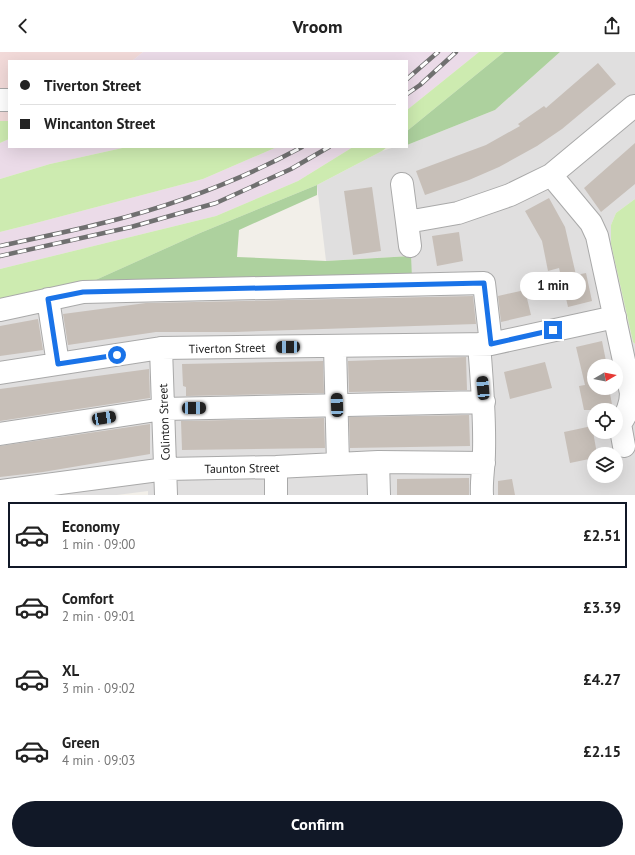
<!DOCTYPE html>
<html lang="en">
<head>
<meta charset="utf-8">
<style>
  body { margin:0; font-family:"PT Sans",sans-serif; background:#f6f6f6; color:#222; height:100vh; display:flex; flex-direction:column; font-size:15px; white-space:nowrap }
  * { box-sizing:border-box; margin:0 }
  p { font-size:13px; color:#767676 }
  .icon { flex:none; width:22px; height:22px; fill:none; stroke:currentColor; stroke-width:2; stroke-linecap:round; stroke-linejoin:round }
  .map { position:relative; height:443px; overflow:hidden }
  .details { display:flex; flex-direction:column; background:#fff; flex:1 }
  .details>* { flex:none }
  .top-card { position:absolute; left:8px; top:8px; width:400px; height:88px; border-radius:0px; box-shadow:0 4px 16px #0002; display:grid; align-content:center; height:88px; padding:0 12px; background:#fff }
  .needle { width:26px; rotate:80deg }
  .fabs { position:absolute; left:587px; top:307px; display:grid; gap:8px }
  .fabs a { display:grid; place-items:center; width:36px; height:36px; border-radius:50%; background:#fff; box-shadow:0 4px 16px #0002; font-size:20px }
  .end { position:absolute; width:18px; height:18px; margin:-9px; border:5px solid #1a73e8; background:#fff; box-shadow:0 0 0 2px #fff }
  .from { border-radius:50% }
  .bubble { position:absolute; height:28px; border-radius:14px; background:#fff; box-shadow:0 4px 16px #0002; font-size:13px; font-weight:700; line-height:28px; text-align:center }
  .car { position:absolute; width:12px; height:24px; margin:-12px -6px; border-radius:5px; box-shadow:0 0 3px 1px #0007; background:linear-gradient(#222 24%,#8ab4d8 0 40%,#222 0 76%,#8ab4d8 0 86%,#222 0) }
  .top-card b { display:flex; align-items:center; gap:14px; height:38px; font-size:15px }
  .top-card b+b { border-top:1px solid #e0e0e0 }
  .top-card i { width:10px; height:10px; background:#222 }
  ul { padding:7px 0 0; list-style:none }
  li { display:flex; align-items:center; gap:12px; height:66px; margin:0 8px 6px; padding:0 4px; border:2px solid transparent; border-radius:0px }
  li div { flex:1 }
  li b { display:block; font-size:15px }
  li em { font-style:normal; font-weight:700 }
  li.current { border-color:#111827 }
  li>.icon { width:36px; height:36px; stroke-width:1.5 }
  .action { display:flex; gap:8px; margin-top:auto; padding:8px 12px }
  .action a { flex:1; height:46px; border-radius:24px; background:#111827; color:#fff; font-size:16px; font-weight:700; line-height:46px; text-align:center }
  header { display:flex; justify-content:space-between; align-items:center; height:52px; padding:0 12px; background:#fff; font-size:18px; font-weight:700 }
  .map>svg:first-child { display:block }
  .residential { fill:#e0dfdf; fill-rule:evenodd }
  .commercial { fill:#f2dad9 }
  .industrial { fill:#ebdbe8 }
  .grass { fill:#cdebb0 }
  .forest { fill:#add19e }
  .building { fill:#c7bfb8 }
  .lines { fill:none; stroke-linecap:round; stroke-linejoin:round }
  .minor-casing { stroke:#a9a9a9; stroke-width:24 }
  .minor { stroke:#fff; stroke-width:22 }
  .rail-casing { stroke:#707070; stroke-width:4.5 }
  .rail { stroke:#fff; stroke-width:3; stroke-dasharray:9; stroke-linecap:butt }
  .route { stroke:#1a73e8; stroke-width:5 }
  .labels { text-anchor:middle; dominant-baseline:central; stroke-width:3; stroke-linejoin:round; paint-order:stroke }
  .street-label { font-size:12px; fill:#222; stroke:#fff }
</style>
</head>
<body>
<header><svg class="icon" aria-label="back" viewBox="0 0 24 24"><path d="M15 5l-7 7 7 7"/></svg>Vroom<svg class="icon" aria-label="share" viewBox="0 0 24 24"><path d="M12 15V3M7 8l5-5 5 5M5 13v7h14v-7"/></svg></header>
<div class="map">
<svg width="635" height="443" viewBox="0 0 635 443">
  <rect width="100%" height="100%" fill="#f2efe9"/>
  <path class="residential" d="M560 0H635V147L616 161 611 173V192L633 290 635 292V443H148V439L117 443H0V253L412 225 410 204 326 209 317 133 382 99 395 95H407V93L495 58ZM594 314H616V336H594ZM594 358H616V380H594ZM594 402H616V424H594Z"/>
  <path class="commercial" d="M0 0H143L132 9H9V69H0Z"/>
  <path class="industrial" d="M143 0H479L407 58V9H132Z
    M9 87V95H127L50 112 0 127V91Z
    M277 95H353L298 129 216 164 0 217V180L32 172 203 127Z"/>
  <path class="grass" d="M479 0H504L407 79V58Z
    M0 69H9V87L0 91Z
    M127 95H277L203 127 32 172 0 180V127L50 112Z
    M353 95H387L382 99 317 133 200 181 80 235 0 253V217L216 164 298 129Z
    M635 147V292L633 290 611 192V173L616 161Z"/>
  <path class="forest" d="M504 0H560L495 58 407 93V79Z
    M317 133V143L239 178 237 205 326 209 411 204 412 225 80 235 200 181Z"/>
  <path class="building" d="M598 11 616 32 562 77 537 94 499 115 469 128 425 143 416 119 486 93 520 74 518 72 544 54 546 56Z
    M635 91V132L601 160 584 136Z
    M372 135 381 199 353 203 344 139Z
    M549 146 565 175 576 223 586 221 592 249 568 255 559 216 548 219 542 189 525 159Z
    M459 180 463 209 437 214 432 184Z
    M525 238 531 263 501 270 498 244Z
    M473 244 476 272 234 280H156L68 293 63 262 146 251Z
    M38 267 43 298 0 304V274Z
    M602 289 607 314H594V336H609L613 358H584L579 334 585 333 576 295Z
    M466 305 467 338 349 340 348 309Z
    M323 309 324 341 186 344V335L183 334 182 312Z
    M545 310 552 336 510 347 504 320Z
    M149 317 150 346 0 369V337Z
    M469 363 470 394 350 396 349 365Z
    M324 366 325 396 182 398 181 369Z
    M150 372V402L43 420 0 425V394Z
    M592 374 597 402H594V406L570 411 564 380Z
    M469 426V443H397V427Z
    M512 427 515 443H498V429Z"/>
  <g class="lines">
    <g class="minor-casing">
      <path id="minor" d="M0 48H9
        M551 123 591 171 597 184 631 341C631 353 627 362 620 372L624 394
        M402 132 407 170
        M410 194 407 170 458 161 510 143 551 123 634 54
        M48 247 58 312
        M0 258 83 240 484 231 491 292
        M479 292C482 329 485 364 484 400 484 415 481 428 482 443
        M335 294 338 412
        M161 296 166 443
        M0 321 161 296 491 292 615 265
        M0 382 163 357 484 350
        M378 410 379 443
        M276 415V443
        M0 439 166 417 276 415 378 410 484 411"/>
    </g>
    <use href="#minor" class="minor"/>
    <g class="rail-casing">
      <path id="rail" d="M407 27 438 0
        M407 42 420 33 456 0
        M0 194C36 186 72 179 107 170 174 153 241 128 302 95
        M0 204 131 175 216 151 291 117 329 95"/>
    </g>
    <use href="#rail" class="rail"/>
  </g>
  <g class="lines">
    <path class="route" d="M117 303 58 312 48 247 83 240 484 231 491 292 553 278"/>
  </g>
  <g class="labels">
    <g class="street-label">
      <text transform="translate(227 296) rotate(-1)">Tiverton Street</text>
      <text transform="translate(164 370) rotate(-92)">Colinton Street</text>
      <text transform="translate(242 416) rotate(-1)">Taunton Street</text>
    </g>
  </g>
</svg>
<div class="fabs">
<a><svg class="needle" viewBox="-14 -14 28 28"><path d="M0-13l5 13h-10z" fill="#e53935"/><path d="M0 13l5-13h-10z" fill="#767676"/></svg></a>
<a><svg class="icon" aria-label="locate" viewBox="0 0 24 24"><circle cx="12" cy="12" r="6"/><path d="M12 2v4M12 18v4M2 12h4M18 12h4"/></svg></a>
<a><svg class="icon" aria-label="layers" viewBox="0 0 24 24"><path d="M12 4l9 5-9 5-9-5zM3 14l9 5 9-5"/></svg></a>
</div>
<i class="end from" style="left:117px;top:303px"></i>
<i class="end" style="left:553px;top:278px"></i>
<div class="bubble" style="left:520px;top:220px;width:66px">1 min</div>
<i class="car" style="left:288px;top:295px;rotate:269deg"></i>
<i class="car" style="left:483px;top:336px;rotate:355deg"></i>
<i class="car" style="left:337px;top:353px;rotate:358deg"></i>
<i class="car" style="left:194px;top:356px;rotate:89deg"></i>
<i class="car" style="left:104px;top:366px;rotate:81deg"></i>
<div class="top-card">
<b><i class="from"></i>Tiverton Street</b>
<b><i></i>Wincanton Street</b>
</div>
</div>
<section class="details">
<ul>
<li class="current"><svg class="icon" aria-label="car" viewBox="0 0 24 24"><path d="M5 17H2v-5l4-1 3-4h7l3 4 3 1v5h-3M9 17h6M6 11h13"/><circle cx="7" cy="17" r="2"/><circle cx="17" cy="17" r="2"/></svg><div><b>Economy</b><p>1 min · 09:00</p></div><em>£2.51</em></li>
<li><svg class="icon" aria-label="car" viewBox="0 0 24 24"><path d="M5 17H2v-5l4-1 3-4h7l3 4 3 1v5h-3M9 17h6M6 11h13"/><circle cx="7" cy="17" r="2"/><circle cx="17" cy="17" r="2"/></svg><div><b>Comfort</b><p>2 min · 09:01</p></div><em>£3.39</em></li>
<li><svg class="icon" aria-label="car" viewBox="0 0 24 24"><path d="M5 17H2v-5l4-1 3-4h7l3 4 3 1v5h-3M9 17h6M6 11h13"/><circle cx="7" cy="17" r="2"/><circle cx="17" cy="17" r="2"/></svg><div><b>XL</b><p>3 min · 09:02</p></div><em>£4.27</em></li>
<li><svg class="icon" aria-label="car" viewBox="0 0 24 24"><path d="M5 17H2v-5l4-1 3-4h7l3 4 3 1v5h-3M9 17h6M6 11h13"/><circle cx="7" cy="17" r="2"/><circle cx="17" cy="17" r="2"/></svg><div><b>Green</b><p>4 min · 09:03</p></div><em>£2.15</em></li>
</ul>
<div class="action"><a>Confirm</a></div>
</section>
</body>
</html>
